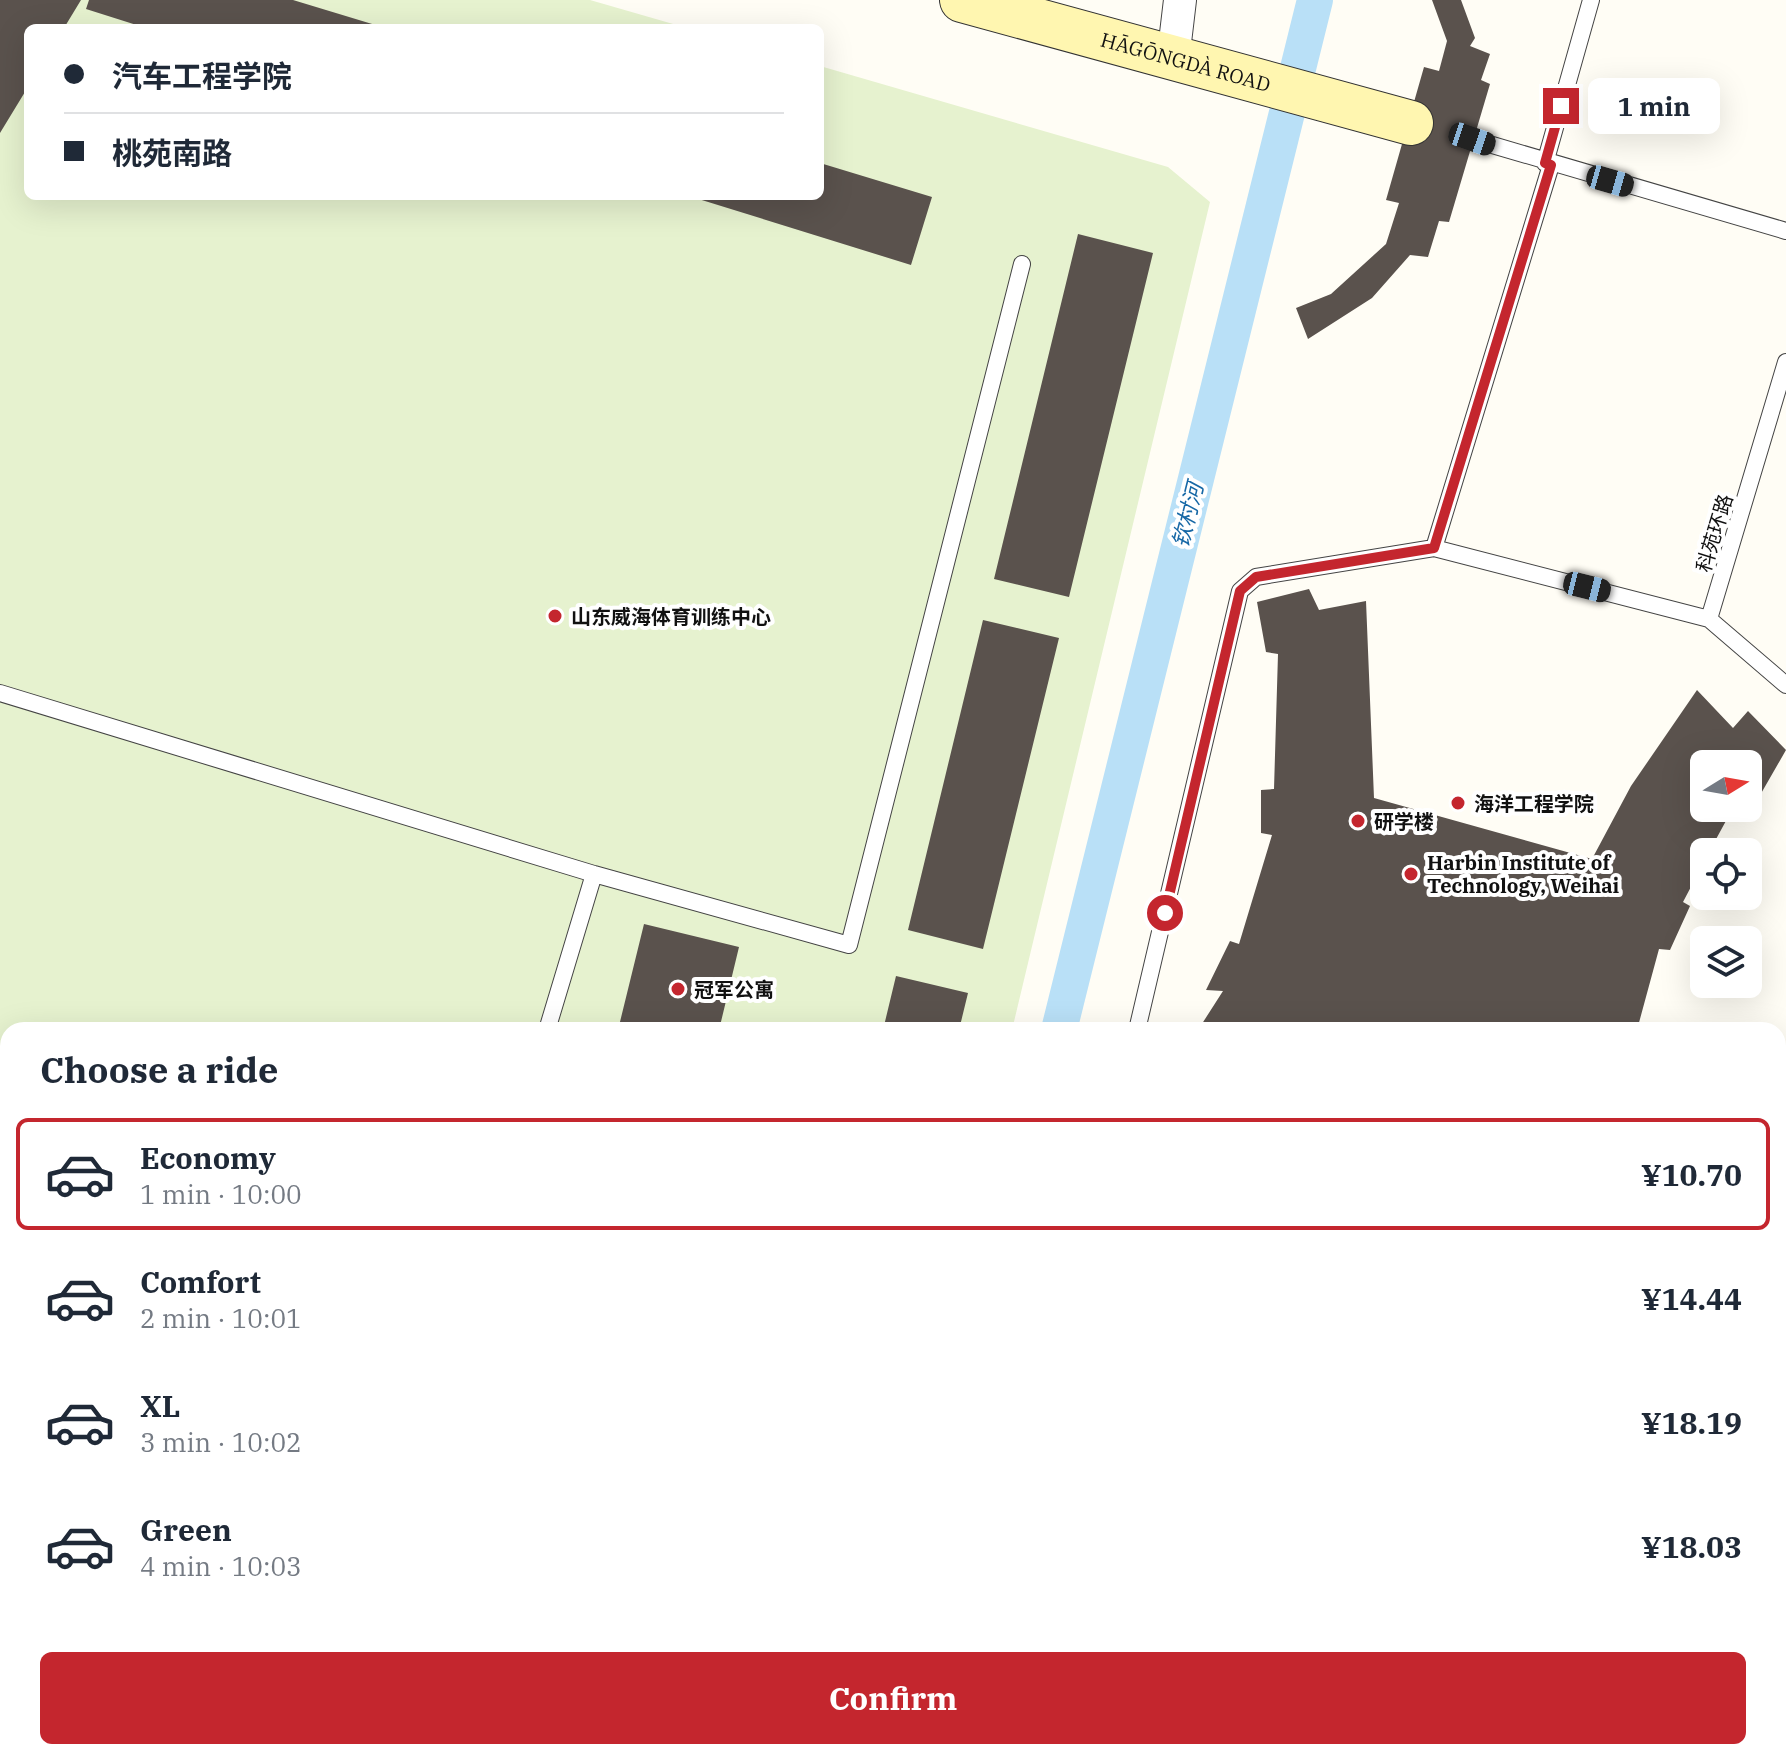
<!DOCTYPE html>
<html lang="en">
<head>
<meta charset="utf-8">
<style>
  body { margin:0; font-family:"IBM Plex Serif","Noto Sans SC",serif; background:#f2f2f3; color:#1f2937; height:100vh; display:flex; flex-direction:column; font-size:30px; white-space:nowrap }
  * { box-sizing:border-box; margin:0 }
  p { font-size:26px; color:#747a83 }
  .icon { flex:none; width:44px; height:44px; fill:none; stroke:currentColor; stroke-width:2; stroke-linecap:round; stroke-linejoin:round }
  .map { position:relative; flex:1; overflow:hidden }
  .sheet { position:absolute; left:0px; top:1022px; width:1786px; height:738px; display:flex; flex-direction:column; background:#fff; border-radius:24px 24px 0 0; box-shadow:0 8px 32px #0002 }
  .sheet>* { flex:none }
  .hud { position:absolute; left:24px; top:24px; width:800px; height:176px; border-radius:12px; box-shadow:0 8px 32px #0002; display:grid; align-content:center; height:176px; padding:0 40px; background:#fff }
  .needle { width:52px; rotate:79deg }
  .controls { position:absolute; left:1690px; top:750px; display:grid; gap:16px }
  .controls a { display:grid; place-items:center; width:72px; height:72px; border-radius:12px; background:#fff; box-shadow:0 8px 32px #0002; font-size:40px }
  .end { position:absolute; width:36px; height:36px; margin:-18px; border:10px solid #c4262e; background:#fff; box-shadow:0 0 0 4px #fff }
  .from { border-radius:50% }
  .bubble { position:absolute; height:56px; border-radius:12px; background:#fff; box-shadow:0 8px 32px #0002; font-size:26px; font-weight:700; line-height:56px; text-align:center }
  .car { position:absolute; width:24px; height:48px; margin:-24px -12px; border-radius:10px; box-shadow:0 0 6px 2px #0007; background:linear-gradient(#222 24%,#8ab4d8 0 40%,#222 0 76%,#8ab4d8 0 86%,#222 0) }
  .hud b { display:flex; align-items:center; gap:28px; height:76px; font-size:30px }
  .hud b+b { border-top:2px solid #e0e1e3 }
  .hud i { width:20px; height:20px; background:#1f2937 }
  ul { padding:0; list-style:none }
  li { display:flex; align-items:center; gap:24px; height:112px; margin:0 16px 12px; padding:0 24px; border:4px solid transparent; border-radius:12px }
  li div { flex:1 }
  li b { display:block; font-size:30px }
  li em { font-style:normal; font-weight:700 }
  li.active { border-color:#c4262e }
  li>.icon { width:72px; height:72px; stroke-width:1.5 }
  h2 { padding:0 40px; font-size:36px; line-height:96px }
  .action { display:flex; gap:16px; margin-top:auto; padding:16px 40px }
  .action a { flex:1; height:92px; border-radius:12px; background:#c4262e; color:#fff; font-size:32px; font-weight:700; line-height:92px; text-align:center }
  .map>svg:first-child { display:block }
  .green { fill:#d5ebbd }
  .pitch { fill:#e6f2cf }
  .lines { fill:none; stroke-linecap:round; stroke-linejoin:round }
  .canal { stroke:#b9e0f7; stroke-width:36 }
  .building { fill:#5a524d }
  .lane-casing { stroke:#444; stroke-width:18 }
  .street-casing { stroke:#444; stroke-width:34 }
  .secondary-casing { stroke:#333; stroke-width:46 }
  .lane { stroke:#fff; stroke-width:16 }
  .street { stroke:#fff; stroke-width:32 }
  .secondary { stroke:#fff6b0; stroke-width:44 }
  .route { stroke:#c4262e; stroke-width:10 }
  .poi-dot { fill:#c4262e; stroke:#fff; stroke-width:3 }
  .labels { text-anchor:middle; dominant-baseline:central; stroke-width:8; stroke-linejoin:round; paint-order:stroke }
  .street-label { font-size:20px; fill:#111; stroke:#fff }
  .poi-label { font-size:20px; font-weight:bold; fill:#111; stroke:#fff; text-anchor:start }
  .water-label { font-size:22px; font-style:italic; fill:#1768a6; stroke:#fff }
</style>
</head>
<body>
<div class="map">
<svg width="1786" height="1759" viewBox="0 0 1786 1759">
  <rect width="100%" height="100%" fill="#fffdf5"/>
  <path class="green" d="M0 1684 8 1687V1752H172L190 1759H0Z"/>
  <path class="pitch" d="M0 0H590L687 28H28V196H820V66L1168 167 1210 202 1012 1030H8V1481L0 1478Z
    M737 1752H839L837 1759H756Z"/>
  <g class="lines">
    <path class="canal" d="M1059 1030 1315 0
      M872 1759 874 1752"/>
  </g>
  <path class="building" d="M0 0H81L64 28H28V87L0 133Z
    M89 0H293L382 27 146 28 86 9Z
    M1432 0H1461L1475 38 1470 46 1490 54 1481 80 1490 84 1449 222 1439 221 1428 257 1410 255 1372 298 1308 339 1296 308 1331 294 1386 244 1399 203 1386 200 1424 67 1439 71 1447 41Z
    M820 163 932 197 911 265 692 197 820 196Z
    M1078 234 1153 253 1069 597 994 579Z
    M1309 589 1319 610 1366 601 1374 798 1592 859 1631 786 1697 690 1733 728 1748 711 1786 750 1759 797 1748 788V764H1704V808H1733L1709 852H1704V862L1683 902 1690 906 1670 950 1659 949 1637 1030H1198L1223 991 1206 990 1230 941 1239 944 1272 835 1261 833V790L1274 789 1278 654 1266 652 1257 602Z
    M983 620 1059 638 983 949 908 930Z
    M644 924 739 947 719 1030H618Z
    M896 976 968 993 959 1030H883Z
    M1785 1424 1786 1425V1704L1778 1702V1451Z"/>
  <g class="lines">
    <g class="lane-casing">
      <path id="lane" d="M1472 139 1786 231
        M1545 163 1591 0
        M1786 362 1709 619 1786 685
        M1434 548 1709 619
        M0 693 594 874 849 945 1022 264
        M547 1030 594 874
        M1137 1030 1240 591 1256 577 1434 548 1551 165
        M1778 1112 1786 1082"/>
    </g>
    <g class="street-casing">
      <path id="street" d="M1173 59 1180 0"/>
    </g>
    <g class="secondary-casing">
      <g id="secondary">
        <path id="s1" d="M962 0 1411 123"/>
        <path d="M0 1594 8 1597"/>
        <path d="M457 1752 476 1759"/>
      </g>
    </g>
    <use href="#lane" class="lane"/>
    <use href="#street" class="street"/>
    <use href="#secondary" class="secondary"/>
  </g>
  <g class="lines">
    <path class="route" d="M1165 913 1240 591 1256 577 1434 548 1551 165 1545 163 1561 106"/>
  </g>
  <g class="poi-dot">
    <circle cx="555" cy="616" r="8"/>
    <circle cx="1458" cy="803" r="8"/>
    <circle cx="1358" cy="821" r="8"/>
    <circle cx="1411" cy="874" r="8"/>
    <circle cx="678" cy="989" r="8"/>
  </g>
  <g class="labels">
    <g class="street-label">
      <text stroke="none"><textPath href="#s1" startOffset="232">HĀGŌNGDÀ ROAD</textPath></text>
      <text transform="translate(1714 533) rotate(-73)">科苑环路</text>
    </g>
    <g class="poi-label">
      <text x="571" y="616">山东威海体育训练中心</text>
      <text x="1474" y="803">海洋工程学院</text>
      <text x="1374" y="821">研学楼</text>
      <text x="1427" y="862">Harbin Institute of<tspan x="1427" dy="23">Technology, Weihai</tspan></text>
      <text x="694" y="989">冠军公寓</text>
    </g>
    <g class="water-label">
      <text transform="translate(1187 515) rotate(-76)">钦村河</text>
    </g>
  </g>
</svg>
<div class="controls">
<a><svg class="needle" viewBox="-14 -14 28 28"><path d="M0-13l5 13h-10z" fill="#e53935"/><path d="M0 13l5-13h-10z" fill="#747a83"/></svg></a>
<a><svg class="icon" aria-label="locate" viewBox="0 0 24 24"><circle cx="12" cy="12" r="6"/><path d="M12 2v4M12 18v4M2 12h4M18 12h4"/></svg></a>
<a><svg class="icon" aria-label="layers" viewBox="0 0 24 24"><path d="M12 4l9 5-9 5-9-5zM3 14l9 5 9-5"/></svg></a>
</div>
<i class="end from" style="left:1165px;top:913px"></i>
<i class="end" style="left:1561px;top:106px"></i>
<div class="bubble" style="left:1588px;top:78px;width:132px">1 min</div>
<i class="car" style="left:1472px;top:139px;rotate:109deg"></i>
<i class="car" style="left:1610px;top:181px;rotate:106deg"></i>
<i class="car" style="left:1587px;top:587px;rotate:104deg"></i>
<div class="hud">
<b><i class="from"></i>汽车工程学院</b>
<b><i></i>桃苑南路</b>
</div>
<section class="sheet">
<h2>Choose a ride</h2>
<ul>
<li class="active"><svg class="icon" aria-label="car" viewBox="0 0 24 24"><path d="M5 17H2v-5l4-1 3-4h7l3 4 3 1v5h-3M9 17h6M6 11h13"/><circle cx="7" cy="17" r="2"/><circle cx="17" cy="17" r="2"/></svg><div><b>Economy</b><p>1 min · 10:00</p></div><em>¥10.70</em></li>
<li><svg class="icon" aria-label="car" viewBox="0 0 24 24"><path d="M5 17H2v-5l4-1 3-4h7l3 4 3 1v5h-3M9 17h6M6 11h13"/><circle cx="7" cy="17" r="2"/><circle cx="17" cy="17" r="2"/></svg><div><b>Comfort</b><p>2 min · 10:01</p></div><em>¥14.44</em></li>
<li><svg class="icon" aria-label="car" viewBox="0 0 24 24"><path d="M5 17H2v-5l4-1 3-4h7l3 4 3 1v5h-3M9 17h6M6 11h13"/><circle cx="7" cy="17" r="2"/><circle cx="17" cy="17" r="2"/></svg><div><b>XL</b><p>3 min · 10:02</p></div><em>¥18.19</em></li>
<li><svg class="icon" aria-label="car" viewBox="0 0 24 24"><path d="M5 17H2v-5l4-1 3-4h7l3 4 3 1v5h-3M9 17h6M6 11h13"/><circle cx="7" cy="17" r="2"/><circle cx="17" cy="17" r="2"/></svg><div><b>Green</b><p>4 min · 10:03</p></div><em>¥18.03</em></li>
</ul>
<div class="action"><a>Confirm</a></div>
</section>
</div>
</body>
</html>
